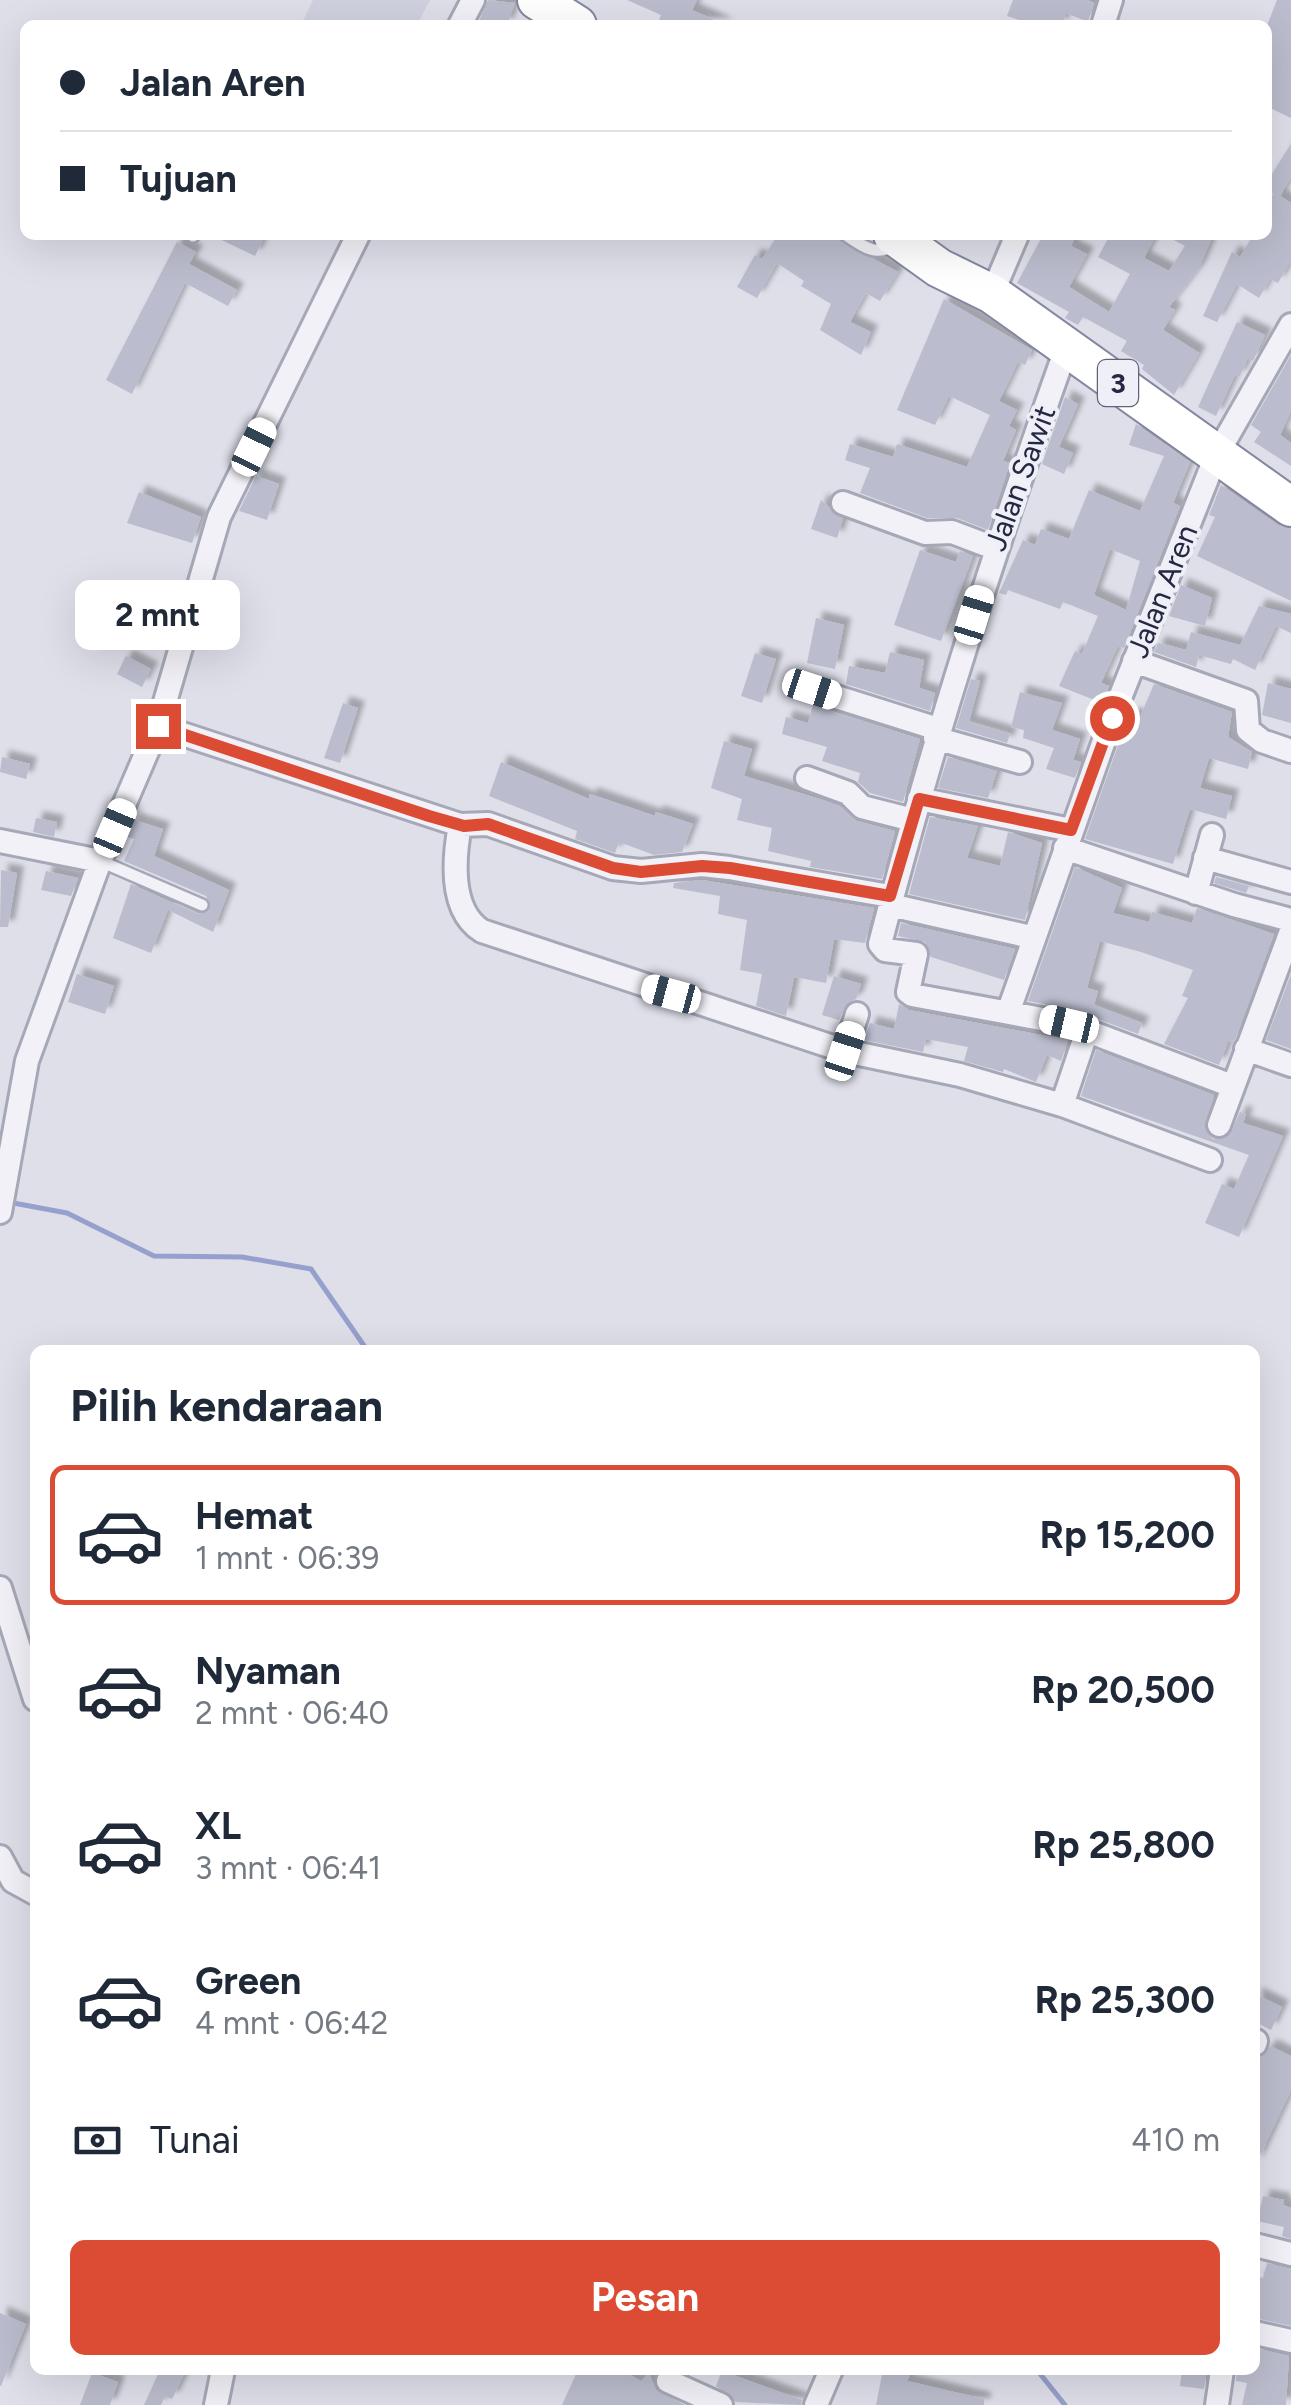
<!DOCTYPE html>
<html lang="id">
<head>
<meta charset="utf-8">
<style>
  body { margin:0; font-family:Figtree,sans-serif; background:#f6f6f7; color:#1f2937; height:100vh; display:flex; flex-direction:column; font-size:38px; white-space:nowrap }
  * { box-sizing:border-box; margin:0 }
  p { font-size:32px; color:#747a83 }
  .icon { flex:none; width:55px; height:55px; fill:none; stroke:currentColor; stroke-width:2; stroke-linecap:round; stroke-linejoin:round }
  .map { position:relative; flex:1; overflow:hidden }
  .side { position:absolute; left:30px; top:1345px; width:1230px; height:1030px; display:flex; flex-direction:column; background:#fff; border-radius:15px; box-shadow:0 10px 40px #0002 }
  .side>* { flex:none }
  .hud { position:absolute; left:20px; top:20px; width:1252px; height:220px; border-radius:15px; box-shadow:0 10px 40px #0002; display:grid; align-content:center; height:220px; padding:0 40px; background:#fff }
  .end { position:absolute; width:45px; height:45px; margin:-22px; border:12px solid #dc4c35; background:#fff; box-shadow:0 0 0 5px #fff }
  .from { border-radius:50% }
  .bubble { position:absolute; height:70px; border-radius:15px; background:#fff; box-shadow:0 10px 40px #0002; font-size:32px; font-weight:700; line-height:70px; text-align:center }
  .car { position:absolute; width:30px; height:60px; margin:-30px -15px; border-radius:12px; box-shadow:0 0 8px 2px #0007; background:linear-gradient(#fff 24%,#345 0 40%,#fff 0 76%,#345 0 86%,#fff 0) }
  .hud b { display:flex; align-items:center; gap:35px; height:95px; font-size:38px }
  .hud b+b { border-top:2px solid #e0e1e3 }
  .hud i { width:25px; height:25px; background:#1f2937 }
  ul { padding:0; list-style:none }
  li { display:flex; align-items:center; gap:30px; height:140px; margin:0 20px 15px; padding:0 20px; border:5px solid transparent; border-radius:15px }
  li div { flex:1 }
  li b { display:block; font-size:38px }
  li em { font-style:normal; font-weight:700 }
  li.current { border-color:#dc4c35 }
  li>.icon { width:90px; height:90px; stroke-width:1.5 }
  h2 { padding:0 40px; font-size:45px; line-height:120px }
  .pay { display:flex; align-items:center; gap:25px; height:110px; padding:0 40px; font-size:38px }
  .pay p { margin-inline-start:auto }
  .button { display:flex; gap:20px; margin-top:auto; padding:20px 40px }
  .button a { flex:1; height:115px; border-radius:15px; background:#dc4c35; color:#fff; font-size:40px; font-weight:700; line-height:115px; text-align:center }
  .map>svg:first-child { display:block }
  .built { fill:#d0d1df }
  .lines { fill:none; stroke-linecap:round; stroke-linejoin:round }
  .stream { stroke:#95a0cd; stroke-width:5 }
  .building { fill:#bbbccd; fill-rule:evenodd; filter:url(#shadow) }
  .service-casing { stroke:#a6a8b7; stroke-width:16 }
  .minor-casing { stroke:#a6a8b7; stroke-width:28 }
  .trunk-casing { stroke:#8487a1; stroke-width:42 }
  .service { stroke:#f1f1f7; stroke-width:11 }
  .minor { stroke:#f1f1f7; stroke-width:22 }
  .trunk { stroke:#fff; stroke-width:38 }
  .route { stroke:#dc4c35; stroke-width:12 }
  .labels { text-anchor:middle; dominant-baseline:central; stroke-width:8; stroke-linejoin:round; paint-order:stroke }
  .shield { fill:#eeeff7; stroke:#616478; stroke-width:2.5 }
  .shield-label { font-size:28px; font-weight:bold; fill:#252842 }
  .street-label { font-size:30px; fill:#252842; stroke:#eeeff7 }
</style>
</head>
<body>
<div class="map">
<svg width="1291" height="2405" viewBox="0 0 1291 2405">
  <defs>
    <filter id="shadow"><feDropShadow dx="7" dy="-7" stdDeviation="2.5" flood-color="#0004"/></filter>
  </defs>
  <rect width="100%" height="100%" fill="#dedfe9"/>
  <path class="built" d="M313 0H430L417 25H301Z"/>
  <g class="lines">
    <path class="stream" d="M8 1202 67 1213 154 1256 242 1257 311 1269 367 1350
      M1037 2370 1065 2405"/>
  </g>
  <path class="building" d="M488 0 515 3 507 25 479 21Z
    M627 0H697L692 10 726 25H657L661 15Z
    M1013 0H1087L1094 3 1088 22 1066 13 1062 25H1034L1007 16Z
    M1277 0H1291V118L1268 107V23Z
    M1291 144V177L1280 196 1291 203V261L1278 283 1270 279 1259 298 1237 284 1217 322 1203 316 1232 252 1240 257 1253 235H1268V203L1273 194 1268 191V180Z
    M211 235H265L255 256Z
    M778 235H829L898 272 880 301 866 293 850 322 871 332 861 355 820 330 831 304 801 286 804 281 777 263 757 298 737 287 755 255 762 259Z
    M1043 235H1076L1071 246 1087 254 1069 287 1109 312 1130 274 1098 257 1110 235H1156L1144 258 1169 271 1185 246 1164 235H1213L1199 268 1169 307 1175 310 1163 330 1199 353 1174 395 1142 369 1144 365 1121 351 1127 341 1083 317 1078 325 1065 318 1069 312 1017 283Z
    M177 242 196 252 189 264 237 290 228 306 185 283 132 394 106 380Z
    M944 299 1032 350 1025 365 1018 362 999 401 1017 410 1009 426 1016 430 1003 461 1010 463 988 530 957 518H927L860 493 870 468 845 460 850 444 893 457 897 444 967 467 990 415 949 396 935 425 897 410Z
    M1237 322 1265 335 1253 361 1248 358 1239 377 1235 375 1216 416 1198 407Z
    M1291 355V411L1280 435 1291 443V466L1254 442 1261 432 1251 425Z
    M1065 397 1078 404 1059 447 1073 453 1064 474 1042 464Z
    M1136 424 1190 462 1173 503 1180 506 1124 648 1118 646 1101 683 1109 686 1102 703 1059 686 1075 651 1082 654 1098 616 1063 602 1060 609 1008 590 1006 595 999 593 1023 540 1035 545 1041 529 1069 539 1089 490 1140 511 1164 456 1129 445ZM1110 549 1140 561 1126 610 1094 595Z
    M256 476 279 484 267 520 239 511Z
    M1221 485 1278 525 1291 529V601L1197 556 1215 517 1209 515Z
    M139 492 201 517 192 543 127 523Z
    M821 500 843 519 837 538 811 529Z
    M920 550 956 562 960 551 973 556 941 641 894 625Z
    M1181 585 1212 598 1205 626 1169 616Z
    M1259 606 1291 614V633L1276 626 1255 670 1233 659 1231 664 1199 655 1196 667 1154 652 1158 643 1186 650 1191 632 1240 645Z
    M816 618 844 625 835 669 807 663Z
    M890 652 924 660 919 688 935 693 930 711 846 684 849 666 885 673Z
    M755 653 776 659 762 703 741 696Z
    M126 656 151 669 142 687 117 674Z
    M971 679 980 681 969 722 1010 734 1007 743 956 728Z
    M1268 683 1291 689V723L1262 715Z
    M1154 684 1232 712 1228 737 1252 752 1248 769 1209 758 1200 788 1232 796 1226 819 1190 809 1173 864 1085 839 1123 731 1132 714 1140 717Z
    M1020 692 1062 703 1052 730 1080 739 1073 760 1081 762 1075 778 1046 769 1054 748 1023 738 1024 730 1011 727Z
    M343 703 358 708 340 763 324 758Z
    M813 705 920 739 903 802 870 793 858 782 860 773 822 761 827 747 782 734 786 717 808 723Z
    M724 741 752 749 744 776 823 800 840 806 857 821 895 831 882 879 810 867 811 861 768 851 772 828 737 820 742 799 711 788Z
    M2 757 30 764 26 779 0 772Z
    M948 757 997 771 988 798 938 788Z
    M501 762 589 799 590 794 655 816 656 812 693 824 682 852 654 855 619 842 615 853 575 839 577 831 489 796Z
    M930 817 978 826 967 858 1000 866 1008 832 1042 843 1025 920 909 894Z
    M36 818 57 822 54 837 33 832Z
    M134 820 163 829 154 856 229 890 213 932 168 910 151 953 113 938 131 884 198 914 211 908 206 896 124 861 134 839 127 837Z
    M1075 867 1122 888 1113 913 1149 922 1152 912 1192 923 1197 908 1274 934 1235 1040 1228 1042 1219 1065 1164 1044 1188 998 1182 996 1193 970 1141 952 1100 941 1087 988 1098 991 1094 1005 1142 1023 1138 1034 1074 1010 1028 1001Z
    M1 870 17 873 8 927H0Z
    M46 871 78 878 71 896 41 890Z
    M1216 877 1249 886 1246 893 1214 883Z
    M702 880 874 908 865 943 834 939 826 983 794 977 786 1016 756 1006 762 974 740 970 747 920 718 914 720 896 673 888 674 883Z
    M901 923 1015 949 1004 980 931 957 925 942 898 936Z
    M77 974 114 986 105 1014 68 1002Z
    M1291 974V1049L1266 1040Z
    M834 976 861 984 856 999 846 1004 839 1020 822 1015Z
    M899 1004 909 1010 1068 1040 1061 1061 1047 1055 1036 1082 1004 1069 1003 1072 964 1061 968 1047 926 1039 923 1052 864 1040 870 1023 894 1029Z
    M1096 1050 1214 1095 1204 1127 1213 1139 1229 1136 1240 1112 1246 1114 1243 1123 1283 1136 1239 1237 1205 1223 1222 1184 1234 1189 1249 1155 1081 1096Z
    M1255 1994 1282 2007 1271 2030 1255 2022Z
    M1270 2046 1291 2056V2090L1255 2166V2064Z
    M1263 2196 1284 2200 1283 2205 1291 2208V2239L1282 2236 1284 2227 1257 2221Z
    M1267 2263 1291 2269V2326L1255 2318 1259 2277 1263 2278Z
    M0 2313 26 2324 1 2386H0Z
    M1255 2348 1289 2356 1286 2405H1242L1247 2383 1236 2381 1237 2370H1255Z
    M160 2370H186L172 2399 165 2396 161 2405H144Z
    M578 2370H620L641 2381 649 2374 656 2390 685 2405H562Z
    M883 2370H912L907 2381 984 2399V2405H876Z
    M1182 2370H1207L1204 2389 1180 2386Z
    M722 2371 802 2400 801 2405 736 2402 716 2386Z
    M92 2373 118 2382 110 2405H80Z"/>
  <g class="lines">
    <g class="service-casing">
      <path id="service" d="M846 235C862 246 877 258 895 244
        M193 236V235
        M100 861 202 905"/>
    </g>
    <g class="minor-casing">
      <path id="minor" d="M460 25 473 0
        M1103 25 1111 0
        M992 294 1017 235
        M1066 349C996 545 932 742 880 944L885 950 916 954 908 992 912 995 1069 1024 1232 1086
        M843 503 925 533 952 532 994 548
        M1134 661 1246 701 1248 730 1262 741 1291 751
        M811 689 938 729
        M158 726 460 825 488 824 613 868 641 871 702 865 729 868 890 896
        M935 738 1020 762
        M807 778 848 793 862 807 913 820
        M919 799 1071 830
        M460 825C454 857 449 910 482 931L845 1051 960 1075 1062 1105 1210 1160
        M0 841 100 861
        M1065 848 1234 905 1291 920
        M1205 858 1291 882
        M1196 893 1212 835
        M890 905 1031 937
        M1009 1010 1112 718 1216 456 1291 325
        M1246 1049 1291 1065
        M845 1051 857 1014
        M1062 1105 1087 1031
        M1219 1125 1291 931
        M0 1212 27 1061 100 861 158 726 219 517 358 235
        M0 1588 35 1699
        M0 1857 13 1881 35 1893
        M1255 2044 1256 2041
        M1255 2245 1291 2254
        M1255 2333 1291 2341
        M668 2381 721 2405
        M216 2405 223 2370
        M816 2405 831 2370
        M1217 2405 1222 2370"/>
    </g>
    <g class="trunk-casing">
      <path id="trunk" d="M537 0 577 25
        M893 235 939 268 992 294 1291 507"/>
    </g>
    <use href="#service" class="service"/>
    <use href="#minor" class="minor"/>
    <use href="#trunk" class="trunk"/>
  </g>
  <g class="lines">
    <path class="route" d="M158 726 429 816 464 826 488 824 613 868 641 872 702 866 730 868 890 896 919 799 1071 830 1112 718"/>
  </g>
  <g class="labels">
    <rect class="shield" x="1098" y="360" width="40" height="46" rx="8"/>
    <g class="shield-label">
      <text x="1118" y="383">3</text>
    </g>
    <g class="street-label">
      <text transform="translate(1020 478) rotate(-70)">Jalan Sawit</text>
      <text transform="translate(1162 591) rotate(-68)">Jalan Aren</text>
    </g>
  </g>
</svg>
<i class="end from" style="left:1112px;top:718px"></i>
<i class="end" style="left:158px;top:726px"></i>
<div class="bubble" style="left:75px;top:580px;width:165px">2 mnt</div>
<i class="car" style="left:254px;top:447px;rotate:26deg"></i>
<i class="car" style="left:974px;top:615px;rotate:17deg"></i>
<i class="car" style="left:812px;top:689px;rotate:108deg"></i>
<i class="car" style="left:115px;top:828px;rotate:23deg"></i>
<i class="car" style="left:671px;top:994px;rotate:285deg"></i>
<i class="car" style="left:1069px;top:1024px;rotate:283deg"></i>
<i class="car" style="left:845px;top:1051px;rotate:18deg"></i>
<div class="hud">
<b><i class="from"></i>Jalan Aren</b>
<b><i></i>Tujuan</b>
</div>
<section class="side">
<h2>Pilih kendaraan</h2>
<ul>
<li class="current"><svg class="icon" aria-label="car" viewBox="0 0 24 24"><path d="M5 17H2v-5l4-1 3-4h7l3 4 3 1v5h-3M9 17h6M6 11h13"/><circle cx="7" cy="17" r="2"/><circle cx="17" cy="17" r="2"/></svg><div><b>Hemat</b><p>1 mnt · 06:39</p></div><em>Rp 15,200</em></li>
<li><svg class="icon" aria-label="car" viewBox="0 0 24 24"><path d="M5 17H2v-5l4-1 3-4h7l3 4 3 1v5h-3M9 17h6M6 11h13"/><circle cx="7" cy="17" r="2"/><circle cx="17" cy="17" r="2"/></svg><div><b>Nyaman</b><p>2 mnt · 06:40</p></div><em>Rp 20,500</em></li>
<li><svg class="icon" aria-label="car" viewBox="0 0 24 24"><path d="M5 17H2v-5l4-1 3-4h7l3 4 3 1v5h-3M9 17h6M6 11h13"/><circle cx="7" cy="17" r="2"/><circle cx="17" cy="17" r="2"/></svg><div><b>XL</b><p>3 mnt · 06:41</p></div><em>Rp 25,800</em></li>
<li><svg class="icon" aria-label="car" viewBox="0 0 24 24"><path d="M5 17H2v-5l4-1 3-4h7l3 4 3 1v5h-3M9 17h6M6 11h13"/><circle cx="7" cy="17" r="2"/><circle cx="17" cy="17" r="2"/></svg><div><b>Green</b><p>4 mnt · 06:42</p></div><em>Rp 25,300</em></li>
</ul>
<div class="pay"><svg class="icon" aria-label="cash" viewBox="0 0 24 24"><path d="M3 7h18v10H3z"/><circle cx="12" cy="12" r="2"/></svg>Tunai<p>410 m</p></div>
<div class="button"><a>Pesan</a></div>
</section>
</div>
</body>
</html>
